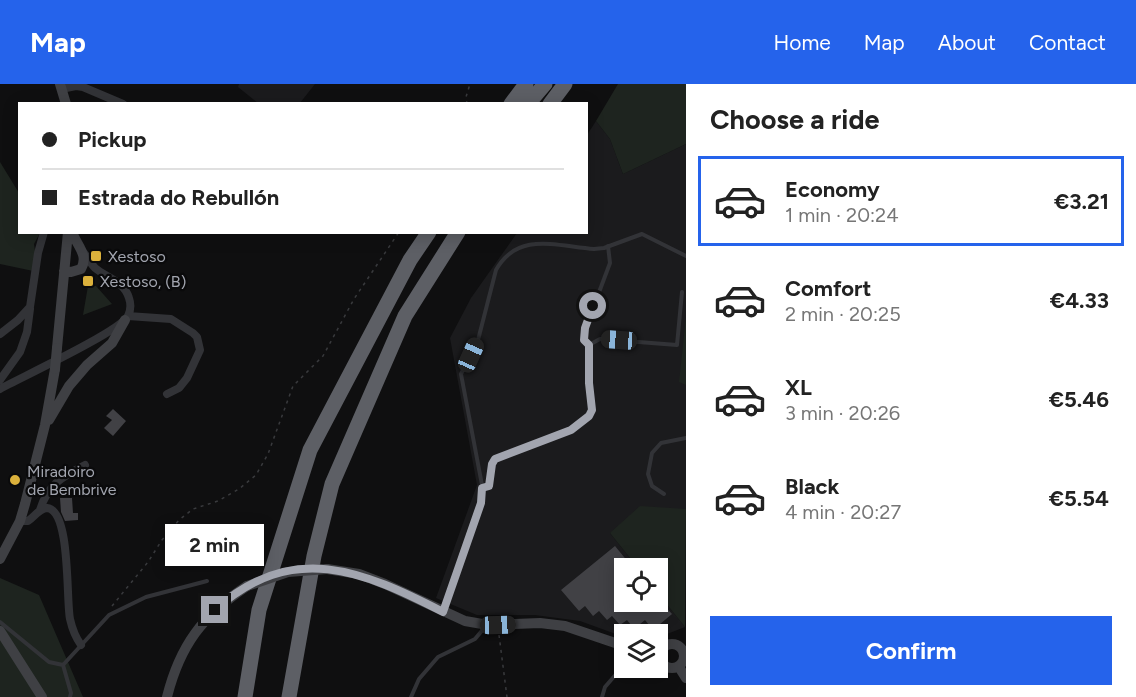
<!DOCTYPE html>
<html lang="en">
<head>
<meta charset="utf-8">
<style>
  body { margin:0; font-family:Figtree,sans-serif; background:#f6f6f6; color:#222; height:100vh; display:flex; flex-direction:column; font-size:22px; white-space:nowrap }
  * { box-sizing:border-box; margin:0 }
  p { font-size:20px; color:#767676 }
  .icon { flex:none; width:33px; height:33px; fill:none; stroke:currentColor; stroke-width:2; stroke-linecap:round; stroke-linejoin:round }
  .map { position:relative; flex:1; overflow:hidden }
  .details { display:flex; flex-direction:column; background:#fff; width:450px }
  .details>* { flex:none }
  .hud { position:absolute; left:18px; top:18px; width:570px; height:132px; border-radius:0px; box-shadow:0 3px 15px #0003; display:grid; align-content:center; height:132px; padding:0 24px; background:#fff }
  .tools { position:absolute; left:614px; top:474px; display:grid; gap:12px }
  .tools a { display:grid; place-items:center; width:54px; height:54px; border-radius:0px; background:#fff; box-shadow:0 3px 15px #0003; font-size:30px }
  .end { position:absolute; width:27px; height:27px; margin:-14px; border:8px solid #a2a5af; background:#111; box-shadow:0 0 0 3px #111 }
  .from { border-radius:50% }
  .bubble { position:absolute; height:42px; border-radius:0px; background:#fff; box-shadow:0 3px 15px #0003; font-size:20px; font-weight:700; line-height:42px; text-align:center }
  .car { position:absolute; width:18px; height:36px; margin:-18px -9px; border-radius:8px; box-shadow:0 0 4px 2px #0007; background:linear-gradient(#222 24%,#8ab4d8 0 40%,#222 0 76%,#8ab4d8 0 86%,#222 0) }
  .hud b { display:flex; align-items:center; gap:21px; height:57px; font-size:22px }
  .hud b+b { border-top:2px solid #e0e0e0 }
  .hud i { width:15px; height:15px; background:#222 }
  ul { padding:0; list-style:none }
  li { display:flex; align-items:center; gap:18px; height:90px; margin:0 12px 9px; padding:0 12px; border:3px solid transparent; border-radius:0px }
  li div { flex:1 }
  li b { display:block; font-size:22px }
  li em { font-style:normal; font-weight:700 }
  li.current { border-color:#2563eb }
  li>.icon { width:54px; height:54px; stroke-width:1.5 }
  h2 { padding:0 24px; font-size:27px; line-height:72px }
  .cta { display:flex; gap:12px; margin-top:auto; padding:12px 24px }
  .cta a { flex:1; height:69px; border-radius:0px; background:#2563eb; color:#fff; font-size:24px; font-weight:700; line-height:69px; text-align:center }
  header { display:flex; align-items:center; gap:36px; box-sizing:border-box; height:84px; padding:0 30px; background:#2563eb; color:#fff }
  header strong { font-size:28px }
  nav { display:flex; gap:33px; margin-inline-start:auto; font-size:21px }
  main { display:flex; flex:1; min-height:0 }
  .map>svg:first-child { display:block }
  .built { fill:#1b1b1d }
  .green { fill:#1e241f }
  .building { fill:#414145 }
  .lines { fill:none; stroke-linecap:round; stroke-linejoin:round }
  .path { stroke:#393a3d; stroke-width:1.5; stroke-dasharray:3 4.5; stroke-linecap:butt }
  .lane { stroke:#323337; stroke-width:4 }
  .street { stroke:#323337; stroke-width:8 }
  .secondary { stroke:#3f4044; stroke-width:10 }
  .highway { stroke:#5d5f65; stroke-width:15 }
  .secondary-bridge { stroke:#3f4044; stroke-width:10 }
  .route { stroke:#a2a5af; stroke-width:8 }
  .poi-dot { fill:#dbb13c; stroke:#0a0a0b; stroke-width:2 }
  .labels { text-anchor:middle; dominant-baseline:central; stroke-width:4.5; stroke-linejoin:round; paint-order:stroke }
  .poi-label { font-size:16px; fill:#a2a5af; stroke:#0a0a0b; text-anchor:start }
</style>
</head>
<body>
<header>
<strong>Map</strong>
<nav><a>Home</a><a>Map</a><a>About</a><a>Contact</a></nav>
</header>
<main>
<div class="map">
<svg width="686" height="613" viewBox="0 0 686 613">
  <rect width="100%" height="100%" fill="#0f0f10"/>
  <path class="built" d="M239 0H315L300 19 259 20 238 3Z
    M596 37 610 55 623 90 686 60V425L679 426 610 449 638 484H624V518H657V508L685 543 662 552 624 550V553L580 537 535 531H477L436 514 477 401 450 254 471 214 517 149 586 148 587 51Z"/>
  <path class="green" d="M618 0H686V60L623 90 610 55 596 37Z
    M0 78 19 109 20 148 40 149 34 160 38 188 0 180Z
    M88 202H96L112 220 83 231Z
    M686 233V301L679 298Z
    M640 422 686 425 685 543 657 508V484H638L610 449Z
    M0 494 39 511 83 613H0Z"/>
  <path class="building" d="M113 325 126 337 113 352 104 344 112 336 106 332Z
    M60 414H72L73 429H78V436L65 437 61 428Z
    M615 462 633 484H624V518H661L672 530 653 546 645 536 634 545 627 536 620 541 612 532 607 536 599 527 593 532 585 522 579 527 561 506Z"/>
  <g class="lines">
    <path class="path" d="M467 20 466 13 470 0
      M112 522 148 478 162 456 179 436 193 425 218 417 239 405 256 391 268 370 293 302 323 272 354 215 399 148
      M499 551 507 613"/>
    <path class="lane" d="M589 261 584 256 583 251 610 179 608 162
      M482 404 489 402 492 380 495 375 571 346 589 332 592 326 589 299V261L600 255 677 261 682 208
      M664 410 652 402 648 390 652 369 661 359 686 354
      M445 525 481 419 482 401 461 290 478 256 496 186C518 147 556 162 594 165L604 164 642 150 686 172
      M0 538 49 578 63 581
      M63 581 109 531 146 513 207 497
      M63 581 71 609 70 613
      M411 613 419 595 438 573 475 555 485 543
      M602 613 605 603 624 581"/>
    <path class="street" d="M61 5 76 2 83 3 123 20
      M128 232 171 235 193 249 197 253 200 266 187 294 179 304 167 310
      M0 250 18 236 30 223 38 169 44 148
      M0 296 20 268 27 248 30 225
      M0 305C22 293 119 248 128 232 131 226 131 220 129 214 124 197 107 194 95 184 91 180 88 174 84 169
      M40 426C48 400 62 393 85 381
      M20 437H28C34 433 40 424 47 424 71 426 66 516 70 535 72 544 76 554 81 561"/>
    <path class="secondary" d="M60 0 66 20
      M64 187 71 188 81 185C89 171 77 162 72 148
      M57 264 68 148
      M49 336 69 302 87 281 112 259 125 236
      M0 475 20 437 25 420 45 341 55 285
      M327 485 359 490 385 500 465 537 488 541 540 539 565 542 624 562
      M0 547 42 613
      M660 572a12 12 0 1 1 24 0a12 12 0 1 1-24 0Z
      M679 583 686 594
      M167 613C180 561 203 531 247 502"/>
    <path class="highway" d="M511 20 526 0
      M528 20 545 0
      M550 20 565 0
      M245 613 259 526 310 366 410 176 429 148
      M289 613 314 472 332 400 405 232 458 148"/>
    <path class="secondary-bridge" d="M55 285 57 264
      M247 502 288 488 327 485"/>
  </g>
  <g class="lines">
    <path class="route" d="M215 526C292 456 363 487 443 528L481 419 482 404 489 402 492 380 495 375 571 346 589 332 592 326 589 299V261L584 256 585 244 593 222"/>
  </g>
  <g class="poi-dot">
    <rect x="90" y="166" width="12" height="12" rx="3"/>
    <rect x="82" y="191" width="12" height="12" rx="3"/>
    <circle cx="15" cy="396" r="6"/>
  </g>
  <g class="labels">
    <g class="poi-label">
      <text x="108" y="172">Xestoso</text>
      <text x="100" y="197">Xestoso, (B)</text>
      <text x="27" y="387">Miradoiro<tspan x="27" dy="18">de Bembrive</tspan></text>
    </g>
  </g>
</svg>
<div class="tools">
<a><svg class="icon" aria-label="locate" viewBox="0 0 24 24"><circle cx="12" cy="12" r="6"/><path d="M12 2v4M12 18v4M2 12h4M18 12h4"/></svg></a>
<a><svg class="icon" aria-label="layers" viewBox="0 0 24 24"><path d="M12 4l9 5-9 5-9-5zM3 14l9 5 9-5"/></svg></a>
</div>
<i class="end from" style="left:593px;top:222px"></i>
<i class="end" style="left:215px;top:526px"></i>
<div class="bubble" style="left:165px;top:440px;width:99px">2 min</div>
<i class="car" style="left:619px;top:256px;rotate:274deg"></i>
<i class="car" style="left:471px;top:271px;rotate:24deg"></i>
<i class="car" style="left:498px;top:541px;rotate:88deg"></i>
<div class="hud">
<b><i class="from"></i>Pickup</b>
<b><i></i>Estrada do Rebullón</b>
</div>
</div>
<section class="details">
<h2>Choose a ride</h2>
<ul>
<li class="current"><svg class="icon" aria-label="car" viewBox="0 0 24 24"><path d="M5 17H2v-5l4-1 3-4h7l3 4 3 1v5h-3M9 17h6M6 11h13"/><circle cx="7" cy="17" r="2"/><circle cx="17" cy="17" r="2"/></svg><div><b>Economy</b><p>1 min · 20:24</p></div><em>€3.21</em></li>
<li><svg class="icon" aria-label="car" viewBox="0 0 24 24"><path d="M5 17H2v-5l4-1 3-4h7l3 4 3 1v5h-3M9 17h6M6 11h13"/><circle cx="7" cy="17" r="2"/><circle cx="17" cy="17" r="2"/></svg><div><b>Comfort</b><p>2 min · 20:25</p></div><em>€4.33</em></li>
<li><svg class="icon" aria-label="car" viewBox="0 0 24 24"><path d="M5 17H2v-5l4-1 3-4h7l3 4 3 1v5h-3M9 17h6M6 11h13"/><circle cx="7" cy="17" r="2"/><circle cx="17" cy="17" r="2"/></svg><div><b>XL</b><p>3 min · 20:26</p></div><em>€5.46</em></li>
<li><svg class="icon" aria-label="car" viewBox="0 0 24 24"><path d="M5 17H2v-5l4-1 3-4h7l3 4 3 1v5h-3M9 17h6M6 11h13"/><circle cx="7" cy="17" r="2"/><circle cx="17" cy="17" r="2"/></svg><div><b>Black</b><p>4 min · 20:27</p></div><em>€5.54</em></li>
</ul>
<div class="cta"><a>Confirm</a></div>
</section>
</main>
</body>
</html>
